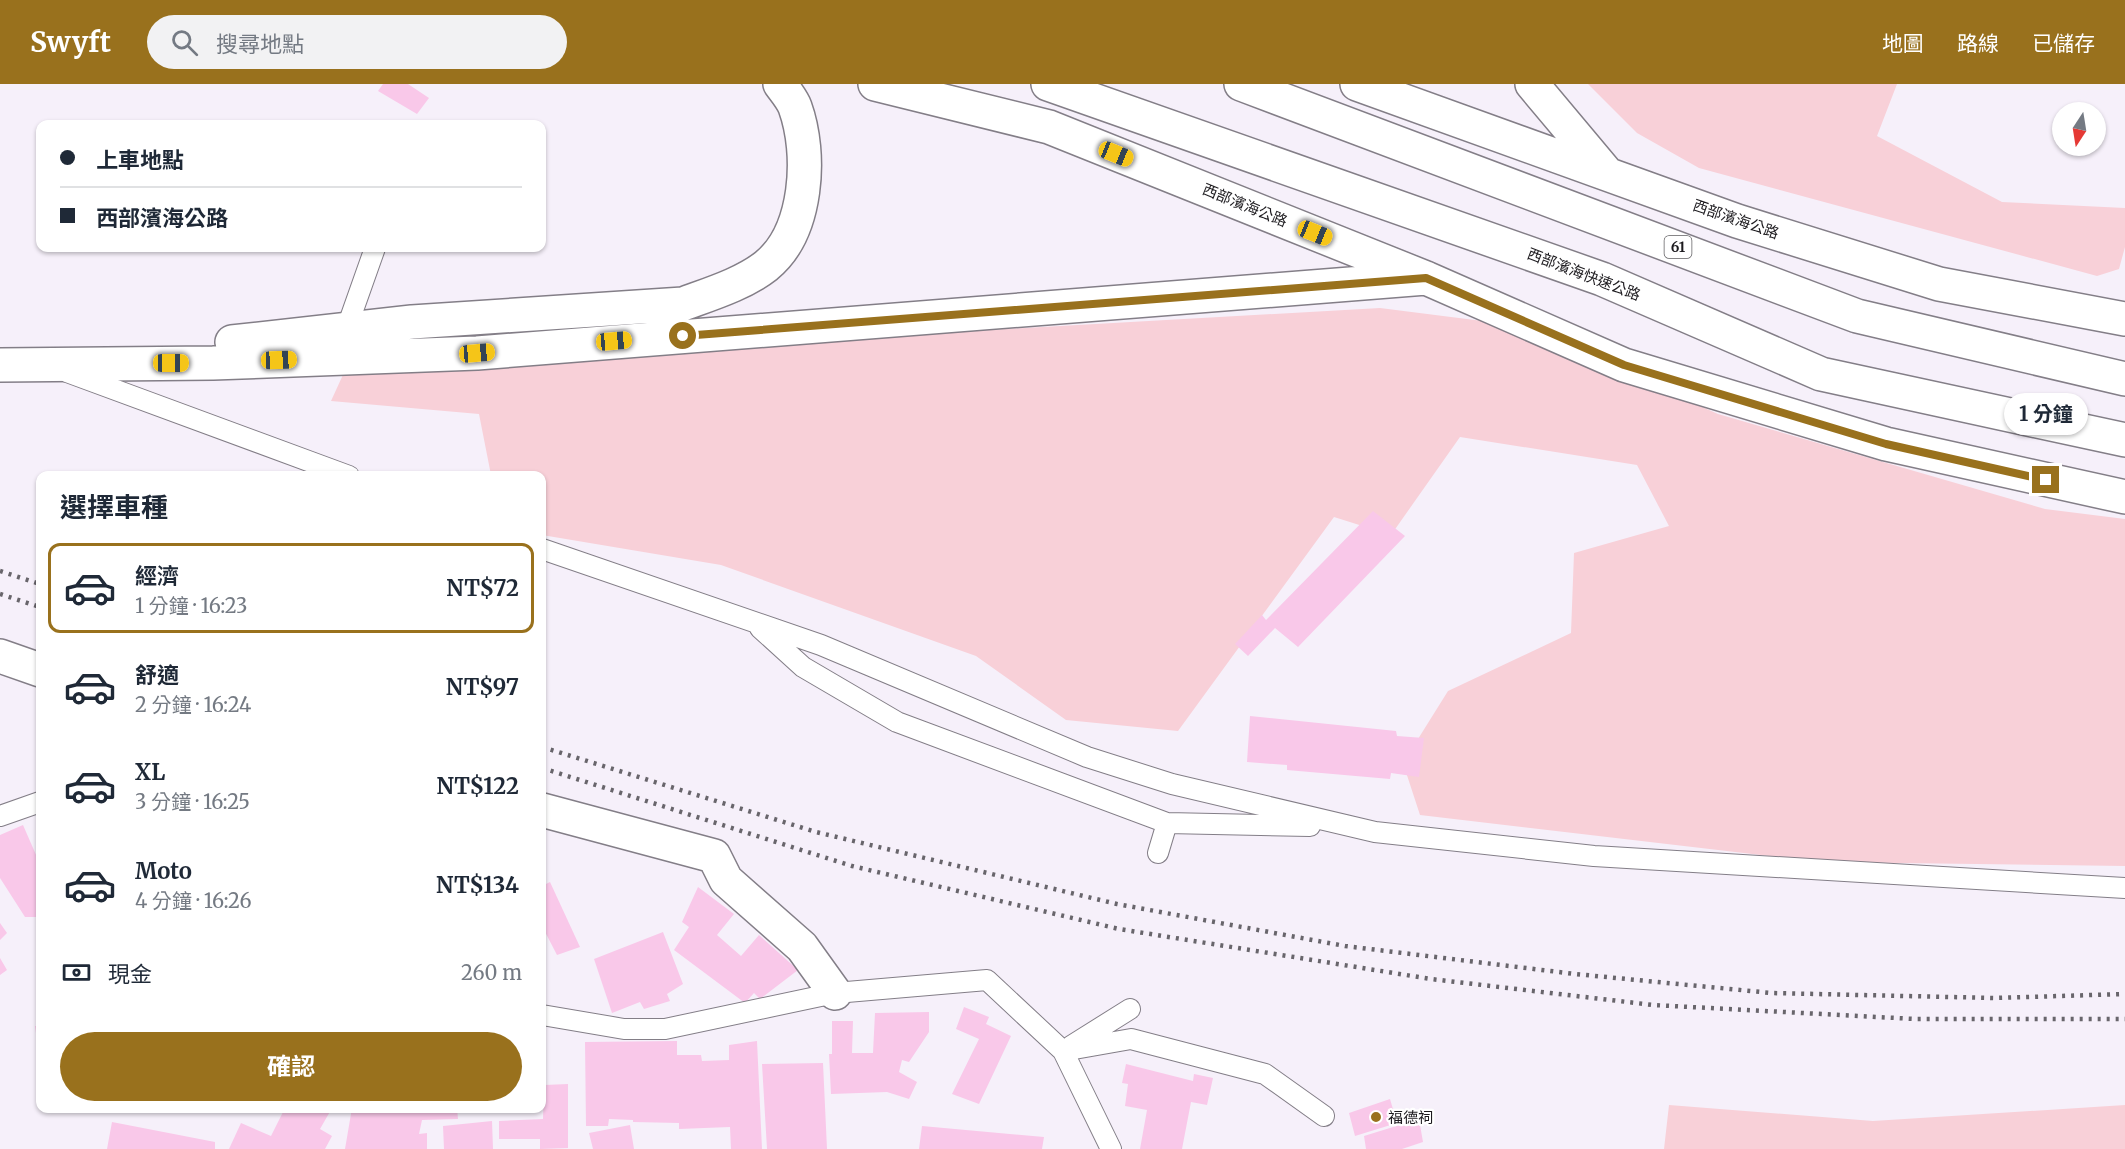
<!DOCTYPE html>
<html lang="zh-TW">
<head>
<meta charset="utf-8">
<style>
  body { margin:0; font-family:Merriweather,"Noto Sans TC",serif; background:#f2f2f3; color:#1f2937; height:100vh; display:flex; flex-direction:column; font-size:22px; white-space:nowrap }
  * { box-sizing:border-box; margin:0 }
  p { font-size:20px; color:#747a83 }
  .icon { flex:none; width:33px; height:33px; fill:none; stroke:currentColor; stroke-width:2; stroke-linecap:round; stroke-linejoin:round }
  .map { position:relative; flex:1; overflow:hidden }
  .panel { position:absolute; left:36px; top:387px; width:510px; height:642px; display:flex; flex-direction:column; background:#fff; border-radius:12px; box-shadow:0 2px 4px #0004 }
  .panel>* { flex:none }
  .top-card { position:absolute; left:36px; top:36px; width:510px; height:132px; border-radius:12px; box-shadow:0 2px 4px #0004; display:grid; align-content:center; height:132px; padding:0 24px; background:#fff }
  .needle { width:39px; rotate:192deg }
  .tools { position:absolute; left:2052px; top:18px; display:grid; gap:12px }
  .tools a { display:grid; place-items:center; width:54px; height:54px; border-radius:50%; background:#fff; box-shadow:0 2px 4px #0004; font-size:30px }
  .end { position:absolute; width:27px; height:27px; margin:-14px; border:8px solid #99711d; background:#fff; box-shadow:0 0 0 3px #fff }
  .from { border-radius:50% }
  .bubble { position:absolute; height:42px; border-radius:21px; background:#fff; box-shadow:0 2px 4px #0004; font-size:20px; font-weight:700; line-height:42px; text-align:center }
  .car { position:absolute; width:18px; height:36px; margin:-18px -9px; border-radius:8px; box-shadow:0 0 4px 2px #0007; background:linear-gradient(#f5c518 24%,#345 0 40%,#f5c518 0 76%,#345 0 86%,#f5c518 0) }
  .top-card b { display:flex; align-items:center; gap:21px; height:57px; font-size:22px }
  .top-card b+b { border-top:2px solid #e0e1e3 }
  .top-card i { width:15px; height:15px; background:#1f2937 }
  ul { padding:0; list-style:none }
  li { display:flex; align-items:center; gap:18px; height:90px; margin:0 12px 9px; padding:0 12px; border:3px solid transparent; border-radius:12px }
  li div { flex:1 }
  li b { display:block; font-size:22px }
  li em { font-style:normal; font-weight:700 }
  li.selected { border-color:#99711d }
  li>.icon { width:54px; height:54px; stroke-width:1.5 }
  h2 { padding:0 24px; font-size:27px; line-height:72px }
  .pay { display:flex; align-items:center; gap:15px; height:66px; padding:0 24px; font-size:22px }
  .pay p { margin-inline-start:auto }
  .button { display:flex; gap:12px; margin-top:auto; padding:12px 24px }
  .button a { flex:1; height:69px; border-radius:36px; background:#99711d; color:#fff; font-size:24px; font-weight:700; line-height:69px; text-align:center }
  header { display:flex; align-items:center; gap:36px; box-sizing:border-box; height:84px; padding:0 30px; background:#99711d; color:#fff }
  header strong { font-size:28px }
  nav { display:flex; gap:33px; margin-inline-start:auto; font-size:21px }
  .search { width:420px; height:54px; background:#f2f2f3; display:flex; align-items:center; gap:15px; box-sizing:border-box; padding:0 21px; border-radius:33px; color:#747a83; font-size:22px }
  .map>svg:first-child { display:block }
  .green { fill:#f8d0d8 }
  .building { fill:#f9c8e9 }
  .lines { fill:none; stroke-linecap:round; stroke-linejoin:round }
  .lane-casing { stroke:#837e87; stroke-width:22 }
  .street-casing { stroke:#837e87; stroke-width:36 }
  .primary-casing { stroke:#837e87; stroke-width:36 }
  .highway-casing { stroke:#837e87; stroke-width:36 }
  .lane { stroke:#fff; stroke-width:20 }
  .street { stroke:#fff; stroke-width:33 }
  .primary { stroke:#fff; stroke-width:33 }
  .highway { stroke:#fff; stroke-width:33 }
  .rail { stroke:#68656b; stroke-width:4.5; stroke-dasharray:3 6; stroke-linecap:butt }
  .route { stroke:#99711d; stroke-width:8 }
  .poi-dot { fill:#99711d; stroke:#fff; stroke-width:2 }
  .labels { text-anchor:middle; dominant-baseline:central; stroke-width:4.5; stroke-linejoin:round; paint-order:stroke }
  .shield { fill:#fff; stroke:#605f62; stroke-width:1.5 }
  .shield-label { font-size:14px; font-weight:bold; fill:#1c1a1e }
  .street-label { font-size:15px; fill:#1c1a1e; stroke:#fff }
  .poi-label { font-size:15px; fill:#1c1a1e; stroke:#fff; text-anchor:start }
</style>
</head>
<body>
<header>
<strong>Swyft</strong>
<div class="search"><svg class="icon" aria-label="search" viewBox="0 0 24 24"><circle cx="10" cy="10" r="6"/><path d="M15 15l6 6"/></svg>搜尋地點</div>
<nav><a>地圖</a><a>路線</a><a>已儲存</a></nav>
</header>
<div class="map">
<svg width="2125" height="1065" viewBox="0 0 2125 1065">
  <rect width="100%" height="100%" fill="#f6f0fa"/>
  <path class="green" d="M1588 0H1897L1877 52 2002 118 2125 124V163L2119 185 2097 192 1699 84 1637 49Z
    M1380 224 1522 242 1718 330 2045 425 2125 435V782L1821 778 1420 731 1403 679 1448 607 1571 549 1574 469 1669 442 1637 381 1460 353 1391 451 1334 433 1178 647 1066 636 976 572 721 481 542 451V392L491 391 479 330 331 317 347 282Z
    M1669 1021 1873 1037 2125 1021V1065H1664Z"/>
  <path class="building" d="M383 0H408L429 14 417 30 378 7Z
    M1373 427 1405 452 1298 563 1275 544 1248 572 1235 560 1262 531 1266 536Z
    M1250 632 1396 647 1397 652 1424 654 1419 693 1391 689 1390 695 1287 686V681L1247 678Z
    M23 741 40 780V833H25L0 794V751Z
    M550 798 580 863 557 871 542 842V802Z
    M698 803 734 830 717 851 741 872 759 851 798 886 760 915 754 909 745 919 674 866 689 843 682 838Z
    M0 839 7 849 0 856Z
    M38 843H40V862L36 861Z
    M663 848 683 900 667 910 670 917 644 925 640 918 612 929 594 875Z
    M0 874 7 886 0 891Z
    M964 923 989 933 986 940 1011 952 979 1020 952 1010 979 955 956 945Z
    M929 928V948L909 978 902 976 899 988 917 998 909 1015 887 1008 831 1010 829 970H832V937H853L852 969H873L875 929Z
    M35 942H40V971H39Z
    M677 957V971H701L702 977 729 976V961L757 957 762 1065H731L730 1043 679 1045V1039L633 1038V1036L609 1035 608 1042H586L585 958Z
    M823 979 827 1065H767L762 980Z
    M1126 980 1193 997 1194 990 1213 994 1207 1021 1191 1018 1182 1065H1140L1147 1026 1125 1022 1128 1000 1122 999Z
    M568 1000V1064L540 1065V1055H499V1037L543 1035 544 1001Z
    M1390 1015 1397 1039 1355 1052 1349 1029Z
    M285 1024H332L320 1045 332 1052 325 1065H229L241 1039 271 1052Z
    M352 1024H457L458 1035 422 1036 419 1050 427 1049V1065H345Z
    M1419 1035 1423 1058 1402 1065H1366L1364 1052Z
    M492 1037 493 1065H444L443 1042Z
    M112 1038 215 1058V1065H107Z
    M630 1041 634 1065H593L589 1049Z
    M922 1042 1044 1053 1042 1065H919Z"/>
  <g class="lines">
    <g class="lane-casing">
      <path id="lane" d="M346 246 375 164
        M67 288 349 392
        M542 465 821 561 1087 673 1172 700 1375 748 1594 772 2125 804
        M760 544 803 583 897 638 1167 739 1310 742
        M0 732 40 718
        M1158 769 1167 739
        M542 931 624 945H665L835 909 987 896 1063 967 1111 1065
        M1071 962 1130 925
        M1063 967 1131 955 1265 990 1324 1032"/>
    </g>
    <g class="street-casing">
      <path id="street" d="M0 572 40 586
        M542 726 714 772 726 796 802 863 835 909"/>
    </g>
    <g class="primary-casing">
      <path id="primary" d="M875 0 1049 43 1426 194 1624 281 1886 360 2125 413
        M1357 0 1737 137 1939 200 2125 235
        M1532 0 1605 87
        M232 258 412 238 683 220C710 210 743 200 766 182 808 148 812 70 795 23 792 15 785 7 780 0
        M0 281 213 279 477 269 1426 194"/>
    </g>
    <g class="highway-casing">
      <path id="highway" d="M1048 0 1602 195 1821 290 2125 356
        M1241 0 1857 232 2125 295"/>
    </g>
    <use href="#lane" class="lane"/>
    <use href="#street" class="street"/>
    <use href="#primary" class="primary"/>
    <use href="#highway" class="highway"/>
    <path class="rail" d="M0 487 40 500
      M0 510 40 523
      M542 663 816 748 1117 820 1345 862 1575 890 1771 909 1995 914 2125 910
      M542 684 852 782 1119 845 1431 895 1653 921 1915 935H2125"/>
  </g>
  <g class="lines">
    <path class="route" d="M683 252 1426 194 1624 281 1886 360 2046 396"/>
  </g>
  <circle class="poi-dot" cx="1376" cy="1033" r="6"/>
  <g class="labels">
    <rect class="shield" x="1664.5" y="152" width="27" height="22" rx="4.5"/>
    <g class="shield-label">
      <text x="1678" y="163">61</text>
    </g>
    <g class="street-label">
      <text transform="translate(1245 121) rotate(22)">西部濱海公路</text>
      <text transform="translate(1736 135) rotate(19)">西部濱海公路</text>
      <text transform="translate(1584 190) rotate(21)">西部濱海快速公路</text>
    </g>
    <g class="poi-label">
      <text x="1388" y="1033">福德祠</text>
    </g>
  </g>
</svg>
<div class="tools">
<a><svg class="needle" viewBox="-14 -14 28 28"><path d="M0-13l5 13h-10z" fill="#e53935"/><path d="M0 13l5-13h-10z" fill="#747a83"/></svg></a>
</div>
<i class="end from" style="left:683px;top:252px"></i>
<i class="end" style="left:2046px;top:396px"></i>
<div class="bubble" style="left:2004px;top:309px;width:84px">1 分鐘</div>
<i class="car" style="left:1116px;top:70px;rotate:112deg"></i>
<i class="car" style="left:1315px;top:149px;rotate:112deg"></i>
<i class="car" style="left:614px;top:257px;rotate:85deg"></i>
<i class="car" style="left:477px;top:269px;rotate:85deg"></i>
<i class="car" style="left:279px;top:276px;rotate:88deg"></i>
<i class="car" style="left:171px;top:279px;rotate:90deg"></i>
<div class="top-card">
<b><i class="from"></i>上車地點</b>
<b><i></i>西部濱海公路</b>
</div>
<section class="panel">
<h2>選擇車種</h2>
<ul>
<li class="selected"><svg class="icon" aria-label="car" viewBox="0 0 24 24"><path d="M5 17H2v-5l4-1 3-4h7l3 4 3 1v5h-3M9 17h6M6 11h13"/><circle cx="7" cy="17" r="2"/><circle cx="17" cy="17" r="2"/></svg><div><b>經濟</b><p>1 分鐘 · 16:23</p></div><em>NT$72</em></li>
<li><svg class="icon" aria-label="car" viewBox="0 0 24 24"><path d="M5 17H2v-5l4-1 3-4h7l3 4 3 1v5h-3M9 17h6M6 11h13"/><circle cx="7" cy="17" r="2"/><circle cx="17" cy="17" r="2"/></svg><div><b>舒適</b><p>2 分鐘 · 16:24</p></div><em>NT$97</em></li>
<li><svg class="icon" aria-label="car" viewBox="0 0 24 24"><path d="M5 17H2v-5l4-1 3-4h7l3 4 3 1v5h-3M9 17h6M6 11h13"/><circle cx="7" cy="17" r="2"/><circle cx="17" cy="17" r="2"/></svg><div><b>XL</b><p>3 分鐘 · 16:25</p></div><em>NT$122</em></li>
<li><svg class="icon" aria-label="car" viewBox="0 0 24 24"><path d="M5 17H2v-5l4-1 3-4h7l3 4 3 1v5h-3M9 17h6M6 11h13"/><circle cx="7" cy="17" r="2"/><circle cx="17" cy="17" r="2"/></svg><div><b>Moto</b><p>4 分鐘 · 16:26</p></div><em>NT$134</em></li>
</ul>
<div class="pay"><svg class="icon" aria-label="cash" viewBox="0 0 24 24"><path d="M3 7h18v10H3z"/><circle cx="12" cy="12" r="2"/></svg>現金<p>260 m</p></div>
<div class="button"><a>確認</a></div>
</section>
</div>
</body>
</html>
